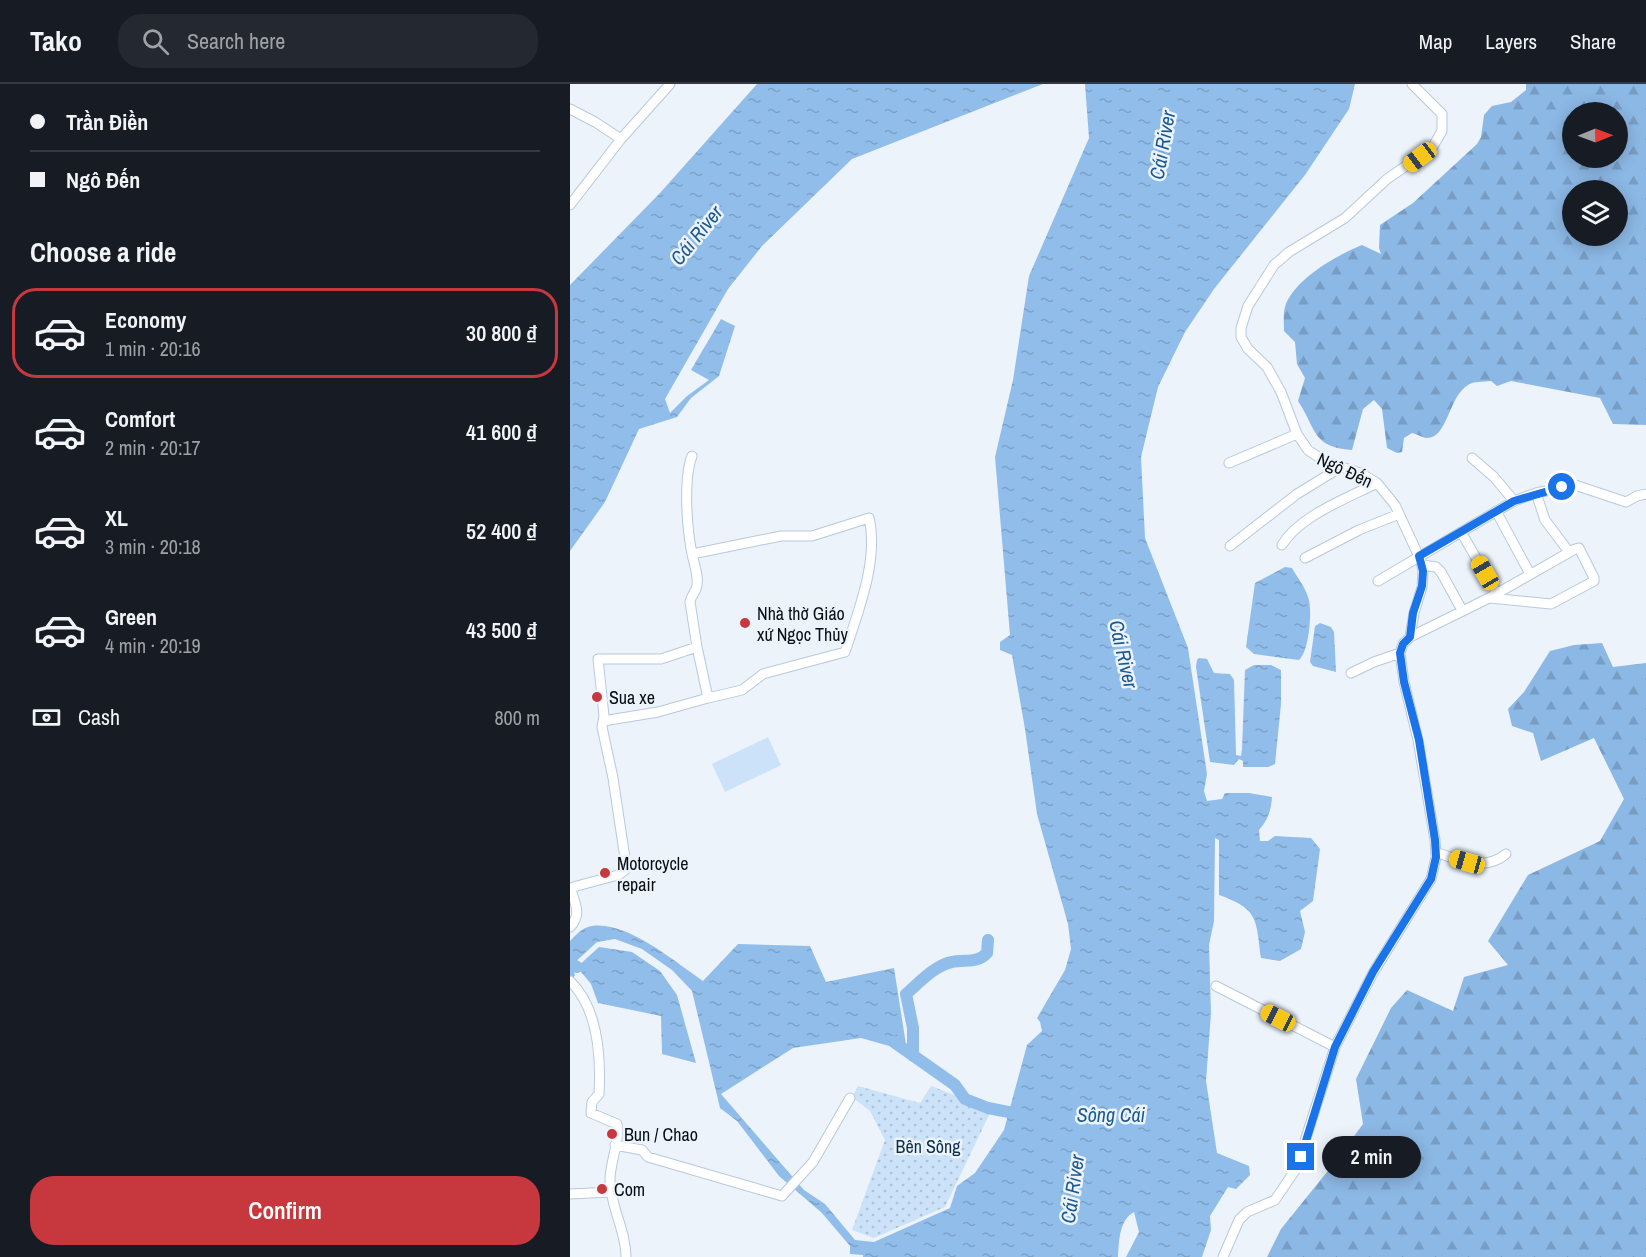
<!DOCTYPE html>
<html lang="en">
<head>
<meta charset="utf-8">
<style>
  body { margin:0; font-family:"Archivo Narrow",sans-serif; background:#242831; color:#f1f3f6; height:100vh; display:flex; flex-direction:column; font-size:22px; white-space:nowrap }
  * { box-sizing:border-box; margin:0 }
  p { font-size:20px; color:#9ea1a6 }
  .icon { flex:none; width:33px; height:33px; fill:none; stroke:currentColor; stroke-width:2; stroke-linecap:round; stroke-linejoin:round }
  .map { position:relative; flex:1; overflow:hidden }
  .drawer { display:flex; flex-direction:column; background:#171b24; width:570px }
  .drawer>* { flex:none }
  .guide { display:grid; align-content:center; height:132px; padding:0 30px; background:#171b24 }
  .needle { width:39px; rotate:89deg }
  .tools { position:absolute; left:992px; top:18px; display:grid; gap:12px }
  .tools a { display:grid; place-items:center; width:66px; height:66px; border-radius:50%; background:#171b24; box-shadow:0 3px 15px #0003; font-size:30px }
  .end { position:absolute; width:27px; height:27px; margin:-14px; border:8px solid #1a73e8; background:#fff; box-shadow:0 0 0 3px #fff }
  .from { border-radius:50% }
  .bubble { position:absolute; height:42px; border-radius:21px; background:#171b24; box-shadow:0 3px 15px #0003; font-size:20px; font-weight:600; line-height:42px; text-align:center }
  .car { position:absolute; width:18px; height:36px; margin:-18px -9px; border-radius:8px; box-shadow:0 0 4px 2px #0007; background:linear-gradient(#f5c518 24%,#345 0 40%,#f5c518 0 76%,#345 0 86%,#f5c518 0) }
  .guide b { display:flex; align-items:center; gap:21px; height:57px; font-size:22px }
  .guide b+b { border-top:2px solid #363941 }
  .guide i { width:15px; height:15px; background:#f1f3f6 }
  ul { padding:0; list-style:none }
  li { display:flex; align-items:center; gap:18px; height:90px; margin:0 12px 9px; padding:0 18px; border:3px solid transparent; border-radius:24px }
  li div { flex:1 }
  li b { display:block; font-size:22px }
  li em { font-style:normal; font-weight:600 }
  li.active { border-color:#c7373e }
  li>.icon { width:54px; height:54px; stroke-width:1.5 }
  h2 { padding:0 30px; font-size:27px; line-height:72px }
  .pay { display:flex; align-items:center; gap:15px; height:66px; padding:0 30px; font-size:22px }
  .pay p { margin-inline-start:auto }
  .primary-button { display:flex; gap:12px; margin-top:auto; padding:12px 30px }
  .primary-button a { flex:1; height:69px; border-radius:24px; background:#c7373e; color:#fff; font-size:24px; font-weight:600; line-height:69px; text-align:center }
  header { display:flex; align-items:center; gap:36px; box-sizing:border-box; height:84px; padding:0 30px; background:#171b24; border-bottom:2px solid #363941 }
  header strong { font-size:28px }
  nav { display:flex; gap:33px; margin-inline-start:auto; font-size:21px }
  .search { width:420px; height:54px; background:#242831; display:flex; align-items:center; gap:15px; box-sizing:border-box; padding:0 21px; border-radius:24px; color:#9ea1a6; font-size:22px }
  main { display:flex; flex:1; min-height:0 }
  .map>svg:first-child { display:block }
  .forest { fill:url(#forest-firs); fill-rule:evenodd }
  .park { fill:url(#park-dots) }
  .pitch { fill:#cbe2f9 }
  .water { fill:url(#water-ripples) }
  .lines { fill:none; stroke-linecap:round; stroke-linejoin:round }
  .river { stroke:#91bdea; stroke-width:12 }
  .minor-casing { stroke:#b7c9dc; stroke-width:11 }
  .minor { stroke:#fff; stroke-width:9 }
  .route { stroke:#1a73e8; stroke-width:8 }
  .poi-dot { fill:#c7373e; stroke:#ecf3fb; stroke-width:2 }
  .labels { text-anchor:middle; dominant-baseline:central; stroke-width:5; stroke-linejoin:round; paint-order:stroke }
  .street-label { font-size:18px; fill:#080e14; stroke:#ecf3fb }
  .poi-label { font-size:18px; fill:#080e14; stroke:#ecf3fb; text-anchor:start }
  .park-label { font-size:18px; fill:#0c2d4a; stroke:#ecf3fb }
  .water-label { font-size:20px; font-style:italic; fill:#1a5990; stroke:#ecf3fb }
</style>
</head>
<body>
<header>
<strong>Tako</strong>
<div class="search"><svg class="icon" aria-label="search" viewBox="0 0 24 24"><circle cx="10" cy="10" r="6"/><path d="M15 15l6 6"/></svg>Search here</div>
<nav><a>Map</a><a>Layers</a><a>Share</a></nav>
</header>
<main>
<section class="drawer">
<div class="guide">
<b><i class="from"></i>Trần Điền</b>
<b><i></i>Ngô Đến</b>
</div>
<h2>Choose a ride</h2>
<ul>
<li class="active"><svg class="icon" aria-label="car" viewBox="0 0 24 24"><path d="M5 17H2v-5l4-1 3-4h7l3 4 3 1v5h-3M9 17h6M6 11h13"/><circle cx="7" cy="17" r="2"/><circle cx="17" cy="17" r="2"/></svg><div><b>Economy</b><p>1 min · 20:16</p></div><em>30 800 ₫</em></li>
<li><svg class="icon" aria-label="car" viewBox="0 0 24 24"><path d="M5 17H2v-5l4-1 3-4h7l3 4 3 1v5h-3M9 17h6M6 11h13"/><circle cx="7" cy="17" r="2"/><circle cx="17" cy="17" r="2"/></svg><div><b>Comfort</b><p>2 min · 20:17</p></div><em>41 600 ₫</em></li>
<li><svg class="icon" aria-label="car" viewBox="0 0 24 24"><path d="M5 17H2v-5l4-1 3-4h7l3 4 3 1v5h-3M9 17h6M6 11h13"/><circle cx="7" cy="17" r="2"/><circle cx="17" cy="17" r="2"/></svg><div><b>XL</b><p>3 min · 20:18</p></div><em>52 400 ₫</em></li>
<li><svg class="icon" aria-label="car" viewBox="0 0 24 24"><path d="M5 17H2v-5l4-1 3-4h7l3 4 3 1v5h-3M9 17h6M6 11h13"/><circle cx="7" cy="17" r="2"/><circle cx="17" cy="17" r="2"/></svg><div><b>Green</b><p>4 min · 20:19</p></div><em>43 500 ₫</em></li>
</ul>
<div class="pay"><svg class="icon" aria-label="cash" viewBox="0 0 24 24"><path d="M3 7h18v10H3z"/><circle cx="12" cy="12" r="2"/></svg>Cash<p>800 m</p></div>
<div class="primary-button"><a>Confirm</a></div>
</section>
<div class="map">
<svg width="1076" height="1173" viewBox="0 0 1076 1173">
  <defs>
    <pattern id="forest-firs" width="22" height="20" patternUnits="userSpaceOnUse" patternTransform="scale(1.5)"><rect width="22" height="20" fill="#8cb8e5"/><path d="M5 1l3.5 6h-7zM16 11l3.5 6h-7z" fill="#779dc4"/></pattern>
    <pattern id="park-dots" width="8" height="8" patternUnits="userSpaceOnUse" patternTransform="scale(1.5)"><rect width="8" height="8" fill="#cbe2f9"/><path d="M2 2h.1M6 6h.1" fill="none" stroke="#adc1d5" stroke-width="1.8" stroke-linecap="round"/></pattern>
    <pattern id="water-ripples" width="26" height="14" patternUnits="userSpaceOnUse" patternTransform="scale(1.5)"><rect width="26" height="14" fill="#91bdea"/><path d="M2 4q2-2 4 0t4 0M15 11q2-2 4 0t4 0" fill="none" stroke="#7ca1c8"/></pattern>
  </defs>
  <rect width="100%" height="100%" fill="#ecf3fb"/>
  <path class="forest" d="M956 0H1076V341L1043 340 1030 314 941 297 927 302 921 297C914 298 903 297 898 301 878 313 878 355 856 354 852 353 846 350 842 349L834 354 832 368 827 369 817 364 812 325 804 316 793 325 782 366C741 363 747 345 728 317L735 294 727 280 725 258 714 247C714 240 713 230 715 223 723 196 767 171 792 161L811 170 809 164 810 141 843 119 907 60 911 53 914 31 922 22 941 18 956 6ZM1002 28H1047V74H1002ZM1002 106H1047V152H1002Z
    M1032 559 1043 583 1076 579V1173H697L711 1145 765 1078 793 1040 786 995 821 924 837 906 883 927 894 893 938 881 918 857 958 791 1030 757 1054 715 1024 654 971 677 963 649 942 642 938 625 954 608 980 567 1004 561Z"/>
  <path class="park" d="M288 1002 350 1019 361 1002 395 1015 420 1029 375 1123 304 1154 282 1146 315 1056 300 1027 282 1013Z"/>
  <path class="pitch" d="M198 653 211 681 155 708 142 680Z"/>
  <path class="water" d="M187 0H473L282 75 192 162 158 205 95 315 100 329 117 312 139 296 121 286 151 235 165 242 149 292 121 314 107 333 69 345 35 418 0 467V201L90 109Z
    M515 0H785L779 25 735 91 644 205 615 248 588 303 571 373 575 454 618 564 637 690 634 707 637 717 652 715 655 709H679L702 713C701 727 698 736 689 746L690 757H698L705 752 741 754 750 765 743 817 730 827 735 848 731 865 710 877 691 874C686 836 689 825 649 811V756L645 754 644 837 639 861 641 929 636 997 647 1069 679 1082 680 1091 666 1105 658 1103 640 1132 641 1146 632 1173H556L569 1148 564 1128C549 1136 549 1157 548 1173H293V1171L280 1170V1162L252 1129 209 1092 167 1037 150 1024 122 907 102 886 72 865 45 855 27 858 2 881 5 891 0 899V857C6 851 11 845 18 843 53 833 106 879 133 897L168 860 240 862 256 898 324 884 337 967 291 954 223 964 151 1010 234 1106 255 1120 285 1156 304 1158 380 1124 387 1102 405 1089 434 1046 457 961 472 947 470 938 467 934 495 886 501 865 498 840 467 730 455 645 442 571 430 566V558L440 551 425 373 443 296 459 192 519 54Z
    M715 483 722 484C727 493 735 503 738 513 743 525 739 568 729 576L684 570 676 563 685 499Z
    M750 539 761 543 764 548 766 588 743 582 740 578 745 542Z
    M629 574 637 575 644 589 660 590 664 596 666 671 671 672 672 665 675 586 684 581H701L711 586V620L705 680 698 683H673V677L669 675 664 681 640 678 626 583 627 576Z
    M29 863 62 868 90 887 107 911 126 979 92 970 91 932 28 919 21 900 7 883Z"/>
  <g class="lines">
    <path class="river" d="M0 879 7 883
      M324 958 385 1001 395 1015 418 1024 454 1031
      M343 972V944L336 910C349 899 365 881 382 878 395 875 407 880 417 869L418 856"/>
    <g class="minor-casing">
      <path id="minor" d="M0 25 25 38 51 55
        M0 121 51 55 100 0
        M902 374 924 393 944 417
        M659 379 727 350
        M966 409 975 436 999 468
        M926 427 960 490
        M891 448 927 510
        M712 461C729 432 778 414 807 399
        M660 462 727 410 771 383
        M122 470C117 445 113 395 122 372
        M735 474 789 446 829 430
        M852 481 866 483 871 488 892 526
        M808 497 944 417 966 409 1005 401 1056 418 1067 412 1076 410
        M840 553 919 514 1005 465 1009 464 1024 494V497L981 520 919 514
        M127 563 138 614
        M781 589 804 578 830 569
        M866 768C889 777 916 787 936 770
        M0 843C12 831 5 819 1 806L3 803 48 791 55 786 56 781 43 694 32 643 34 632 28 575H91L127 563 120 518C121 512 124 510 126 505 130 495 124 480 122 470L211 452H242L299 434C309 476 288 528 275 568L193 590 172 606 138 614 88 628 33 637
        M0 897C28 924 31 974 29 1010L22 1018 21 1029 47 1040C50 1059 40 1077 40 1096 40 1122 56 1146 56 1173
        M646 902 765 963
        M45 1061 72 1066 78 1073 212 1112 243 1078 280 1014
        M0 1110 41 1108
        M653 1173 669 1136 677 1128 705 1116 726 1085 765 963 803 889 861 795 866 773 865 756 848 656 834 598 830 569 833 560 840 553 844 529 852 503 853 487 851 477 825 421 807 399 790 389 754 377 738 366 727 350 711 308 697 283 678 265 671 253V244L678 222 704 181 719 168 775 134 817 95 862 64 872 47V30L842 0"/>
    </g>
    <use href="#minor" class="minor"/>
  </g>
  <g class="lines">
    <path class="route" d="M731 1073 765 963 803 888 861 795 866 773 865 756 849 656 834 598 830 569 833 560 840 553 843 529 852 502 853 487 849 472 944 417 992 403"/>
  </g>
  <g class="poi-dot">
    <circle cx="175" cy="539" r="6"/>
    <circle cx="27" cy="613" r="6"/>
    <circle cx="35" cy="789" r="6"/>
    <circle cx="42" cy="1050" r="6"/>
    <circle cx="32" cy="1105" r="6"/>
  </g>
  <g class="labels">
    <g class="street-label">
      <text transform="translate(775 386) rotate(25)">Ngô Đến</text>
    </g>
    <g class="poi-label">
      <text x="187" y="529">Nhà thờ Giáo<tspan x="187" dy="21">xứ Ngọc Thủy</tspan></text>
      <text x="39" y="613">Sua xe</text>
      <text x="47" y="779">Motorcycle<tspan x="47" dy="21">repair</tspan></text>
      <text x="54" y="1050">Bun / Chao</text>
      <text x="44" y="1105">Com</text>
    </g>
    <g class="park-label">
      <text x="358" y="1062">Bên Sông</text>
    </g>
    <g class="water-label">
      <text transform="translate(592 61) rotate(-80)">Cái River</text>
      <text transform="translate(126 151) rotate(-51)">Cái River</text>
      <text transform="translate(554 570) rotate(77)">Cái River</text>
      <text x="541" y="1030">Sông Cái</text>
      <text transform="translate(502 1105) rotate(-82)">Cái River</text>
    </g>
  </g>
</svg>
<div class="tools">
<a><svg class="needle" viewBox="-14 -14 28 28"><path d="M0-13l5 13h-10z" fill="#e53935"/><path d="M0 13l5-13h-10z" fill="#9ea1a6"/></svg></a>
<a><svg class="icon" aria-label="layers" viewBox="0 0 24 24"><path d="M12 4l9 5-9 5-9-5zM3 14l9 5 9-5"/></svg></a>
</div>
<i class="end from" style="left:992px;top:403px"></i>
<i class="end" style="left:731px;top:1073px"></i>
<div class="bubble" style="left:752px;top:1052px;width:99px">2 min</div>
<i class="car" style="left:850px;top:73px;rotate:233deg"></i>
<i class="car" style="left:915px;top:489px;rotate:330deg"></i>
<i class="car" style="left:897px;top:778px;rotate:286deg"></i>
<i class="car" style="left:708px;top:934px;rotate:297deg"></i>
</div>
</main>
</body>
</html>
